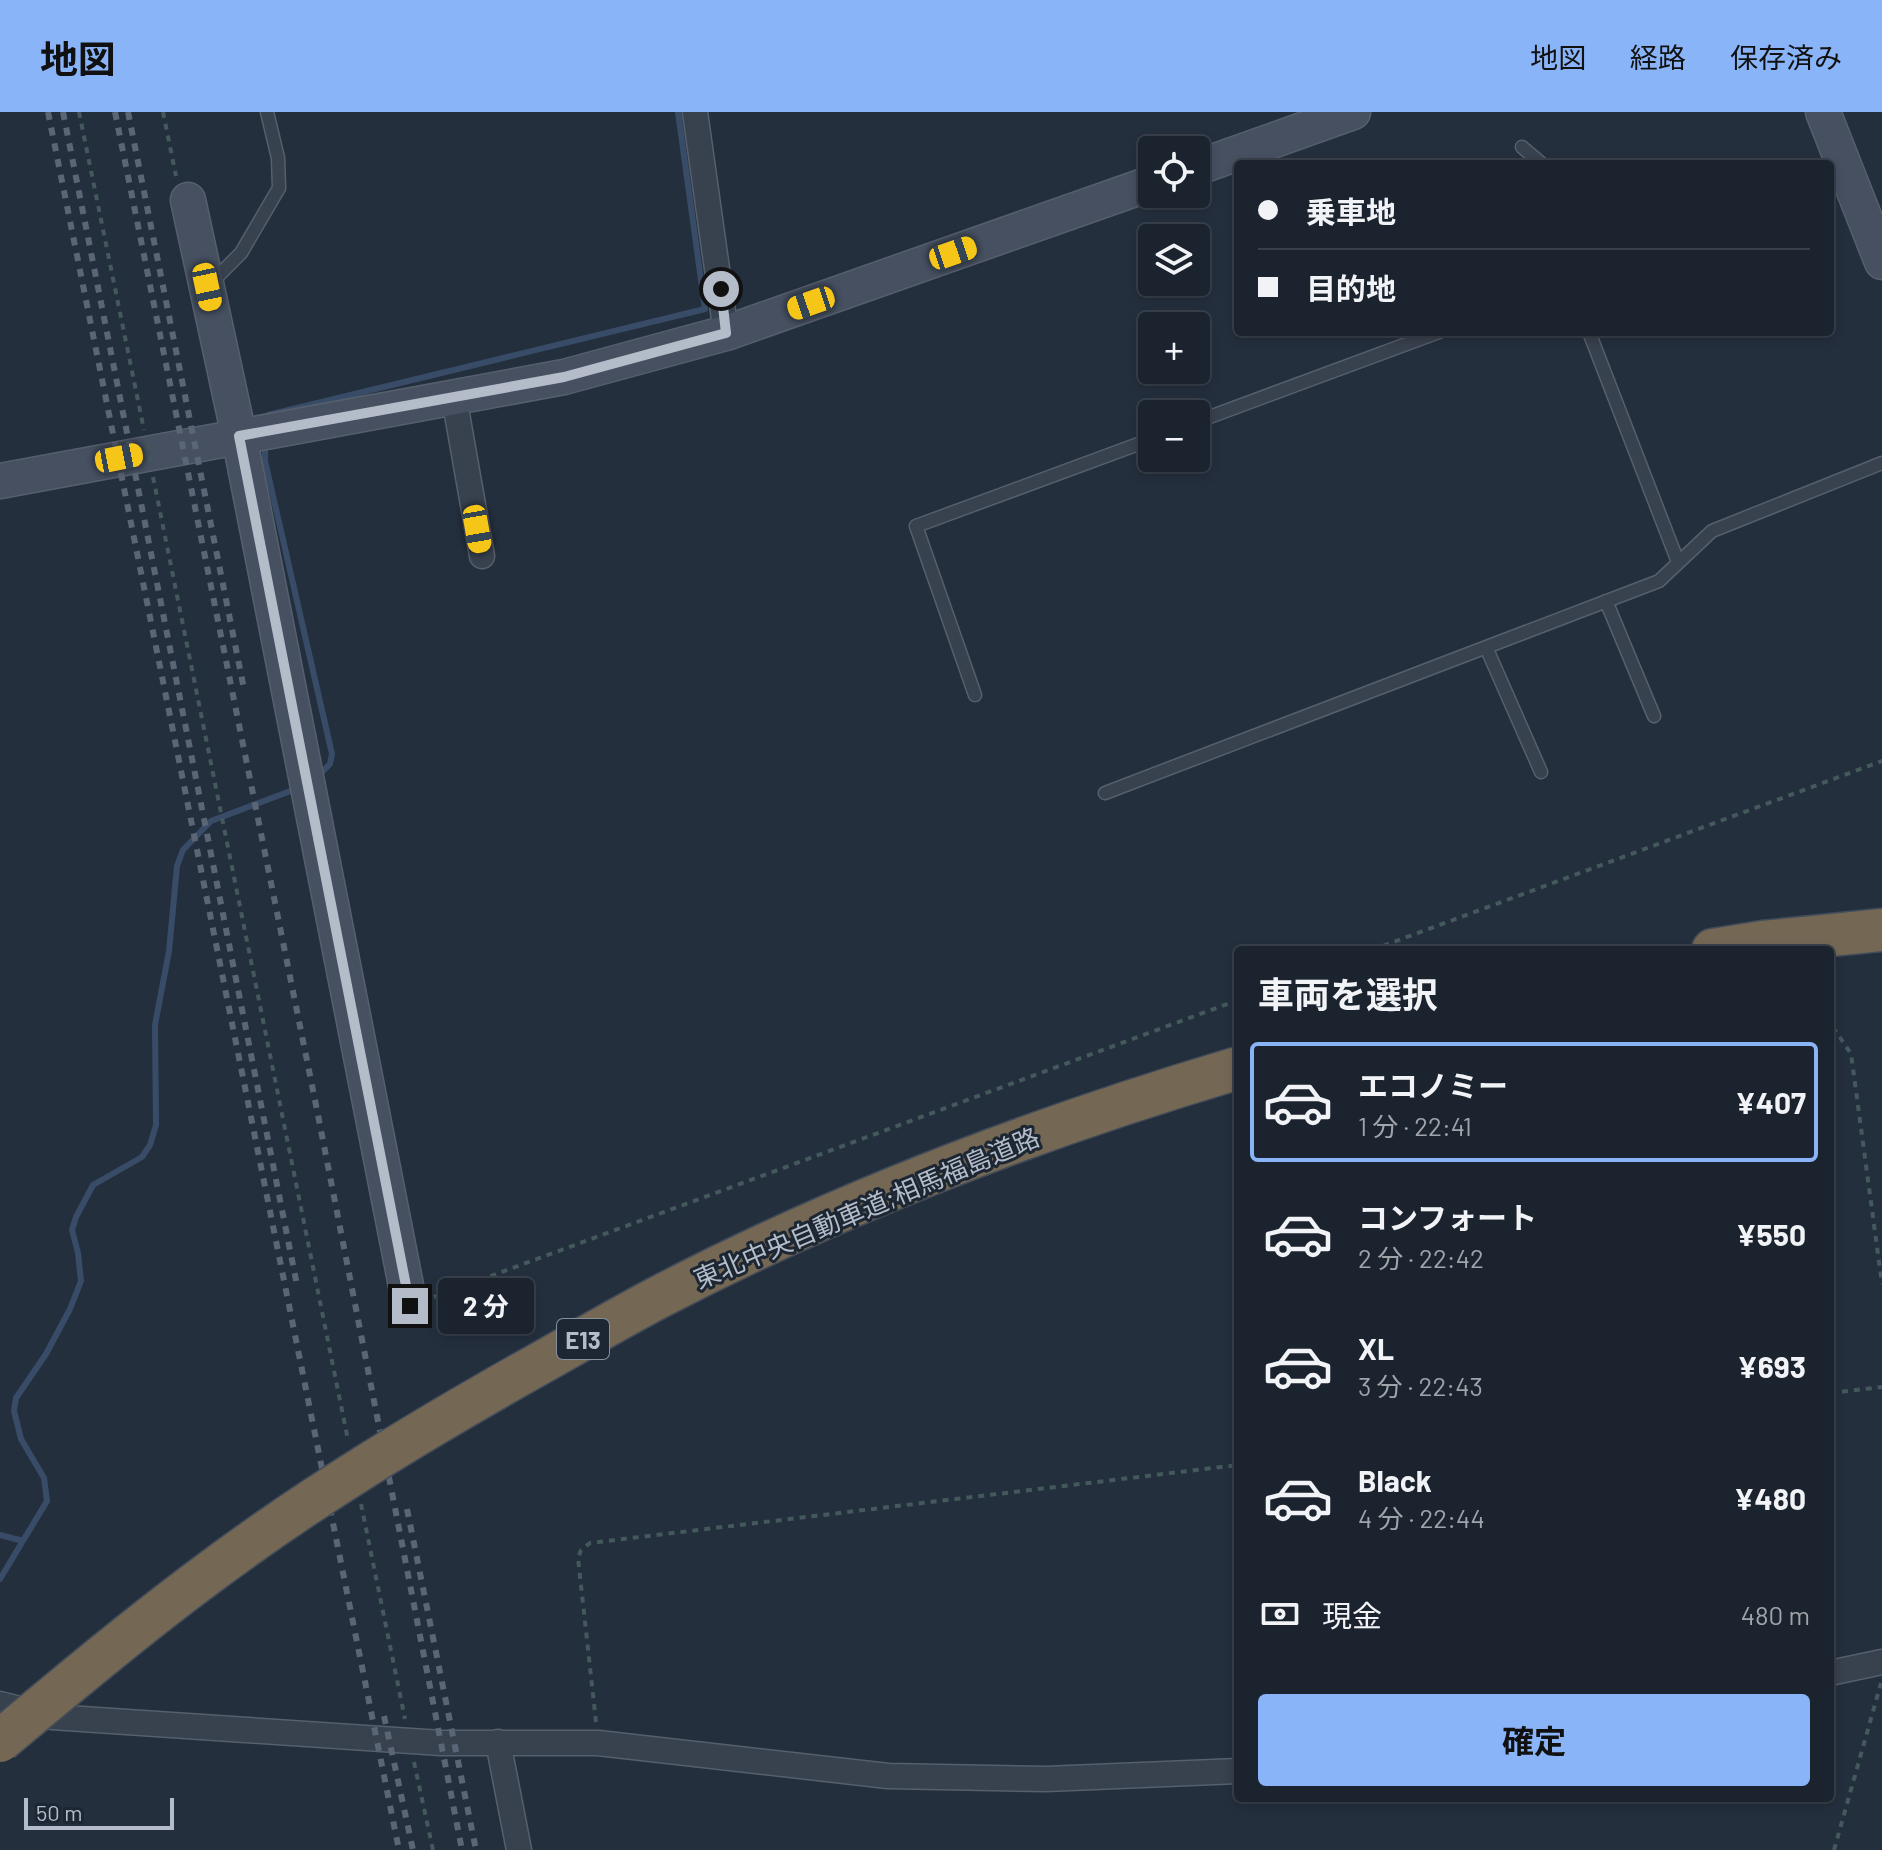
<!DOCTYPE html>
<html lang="ja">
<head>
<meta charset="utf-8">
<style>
  body { margin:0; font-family:Barlow,"Noto Sans JP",sans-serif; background:#242b36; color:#f1f3f6; height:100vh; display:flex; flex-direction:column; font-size:30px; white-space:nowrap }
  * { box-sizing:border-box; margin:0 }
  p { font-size:26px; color:#a0a4aa }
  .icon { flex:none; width:44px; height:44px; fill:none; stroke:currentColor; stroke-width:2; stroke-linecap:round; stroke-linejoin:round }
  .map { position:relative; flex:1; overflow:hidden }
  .details { position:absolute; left:1234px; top:834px; width:600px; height:856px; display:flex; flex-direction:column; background:#1b232e; border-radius:8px; box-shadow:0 4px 12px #0003,0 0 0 2px #39404a }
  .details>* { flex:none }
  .top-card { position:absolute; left:1234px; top:48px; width:600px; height:176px; border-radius:8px; box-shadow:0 4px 12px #0003,0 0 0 2px #39404a; display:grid; align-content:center; height:176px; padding:0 24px; background:#1b232e }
  .controls { position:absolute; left:1138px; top:24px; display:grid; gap:16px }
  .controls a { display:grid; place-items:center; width:72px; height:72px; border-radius:8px; background:#1b232e; box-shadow:0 4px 12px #0003,0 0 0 2px #39404a; font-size:40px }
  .scale { position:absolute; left:24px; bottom:20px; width:150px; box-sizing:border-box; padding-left:8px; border:4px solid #b4bcc9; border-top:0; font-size:22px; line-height:28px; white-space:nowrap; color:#b4bcc9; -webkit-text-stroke:6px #1d2633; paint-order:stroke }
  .end { position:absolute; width:36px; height:36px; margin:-18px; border:10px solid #b4bcc9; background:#111; box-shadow:0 0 0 4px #111 }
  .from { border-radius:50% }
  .bubble { position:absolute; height:56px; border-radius:8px; background:#1b232e; box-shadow:0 4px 12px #0003,0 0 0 2px #39404a; font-size:26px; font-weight:700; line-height:56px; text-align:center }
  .car { position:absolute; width:24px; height:48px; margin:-24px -12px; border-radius:10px; box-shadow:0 0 6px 2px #0007; background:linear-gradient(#f5c518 24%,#345 0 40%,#f5c518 0 76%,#345 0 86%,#f5c518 0) }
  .top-card b { display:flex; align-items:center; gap:28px; height:76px; font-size:30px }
  .top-card b+b { border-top:2px solid #39404a }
  .top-card i { width:20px; height:20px; background:#f1f3f6 }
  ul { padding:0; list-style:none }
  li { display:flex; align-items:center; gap:24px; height:120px; margin:0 16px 12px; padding:0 8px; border:4px solid transparent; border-radius:8px }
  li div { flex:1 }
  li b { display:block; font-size:30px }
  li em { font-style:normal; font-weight:700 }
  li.selected { border-color:#8ab4f8 }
  li>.icon { width:72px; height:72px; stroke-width:1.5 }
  h2 { padding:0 24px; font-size:36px; line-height:96px }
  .pay { display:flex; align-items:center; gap:20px; height:88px; padding:0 24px; font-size:30px }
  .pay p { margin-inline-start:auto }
  .action { display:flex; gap:16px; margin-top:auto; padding:16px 24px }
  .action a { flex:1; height:92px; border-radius:8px; background:#8ab4f8; color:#111; font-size:32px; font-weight:700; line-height:92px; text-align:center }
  header { display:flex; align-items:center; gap:48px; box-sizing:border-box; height:112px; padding:0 40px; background:#8ab4f8; color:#111 }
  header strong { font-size:38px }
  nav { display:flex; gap:44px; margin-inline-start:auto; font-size:28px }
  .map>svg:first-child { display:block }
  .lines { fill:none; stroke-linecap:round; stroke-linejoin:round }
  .stream { stroke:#394c67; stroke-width:6 }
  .lane-casing { stroke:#565f6c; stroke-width:15 }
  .street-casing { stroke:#565f6c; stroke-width:27 }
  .secondary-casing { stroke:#565f6c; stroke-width:37 }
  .highway-casing { stroke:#434c59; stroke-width:45 }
  .path { stroke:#44595c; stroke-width:4; stroke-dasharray:6 6; stroke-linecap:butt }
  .lane { stroke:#38414e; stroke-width:12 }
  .street { stroke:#38414e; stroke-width:24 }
  .secondary { stroke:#465061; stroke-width:34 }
  .highway { stroke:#746855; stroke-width:42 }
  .rail { stroke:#5a6575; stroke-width:6; stroke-dasharray:8 8; stroke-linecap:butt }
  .highway-bridge-casing { stroke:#434c59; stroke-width:45; stroke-linecap:butt }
  .path-bridge { stroke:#44595c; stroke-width:4; stroke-dasharray:6 6; stroke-linecap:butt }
  .highway-bridge { stroke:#746855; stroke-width:42 }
  .route { stroke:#b4bcc9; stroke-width:10 }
  .labels { text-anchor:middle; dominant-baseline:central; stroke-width:6; stroke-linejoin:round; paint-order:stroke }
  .shield { fill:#1d2633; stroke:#878f9c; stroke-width:2 }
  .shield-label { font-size:24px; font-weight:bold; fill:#b4bcc9 }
  .street-label { font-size:26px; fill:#b4bcc9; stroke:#1d2633 }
</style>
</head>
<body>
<header>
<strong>地図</strong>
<nav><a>地図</a><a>経路</a><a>保存済み</a></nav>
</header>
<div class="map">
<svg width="1882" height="1738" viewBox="0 0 1882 1738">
  <rect width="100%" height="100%" fill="#242f3e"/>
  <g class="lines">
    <path class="stream" d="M268 303 705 197 678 0
      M265 330V349L332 642 330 652 316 666
      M0 1423 23 1429
      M0 1467 47 1389 44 1366 21 1327 14 1299 16 1286 46 1242 70 1197 81 1169 78 1141 72 1118 76 1105 93 1073 142 1045 150 1033 156 1013 155 913 169 839 177 754 183 738 211 709 296 677"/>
    <g class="lane-casing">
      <path id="lane" d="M1522 35 1542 52
        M212 170 241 141 279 76 278 46 267 0
        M1589 220 1678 450
        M1196 310 1439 220
        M1606 489 1654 604
        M1486 535 1541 660
        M975 583 916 414 1152 327
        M1105 681 1659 469 1712 419 1882 351"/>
    </g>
    <g class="street-casing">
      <path id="street" d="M695 0 726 221
        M454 285 482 444
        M1830 1561 1882 1550
        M0 1592 52 1605 441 1631H598L888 1664 1046 1667 1238 1659
        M498 1630 519 1738"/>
    </g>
    <g class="secondary-casing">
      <path id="secondary" d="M1823 0 1882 150
        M1196 56 1353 0
        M188 88 239 324 410 1194
        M0 369 564 265 726 221 1152 71"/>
    </g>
    <g class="highway-casing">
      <path id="highway" d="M1713 838 1763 830 1882 818"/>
    </g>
    <path class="path" d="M79 0 144 318
      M163 0 176 64
      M153 365 348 1328
      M1372 838 1882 649
      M1833 915 1851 942 1882 1172
      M434 1185 1238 888
      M1830 1281 1882 1275
      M361 1392 405 1607
      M596 1610 578 1446 581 1438 590 1431 1238 1353
      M414 1650 433 1738
      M1834 1738 1881 1571"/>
    <use href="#lane" class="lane"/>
    <use href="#street" class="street"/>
    <use href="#secondary" class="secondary"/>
    <use href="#highway" class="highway"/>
    <path class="rail" d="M48 0 399 1738
      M63 0 297 1173
      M115 0 318 1003 462 1738
      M128 0 244 577
      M407 1397 476 1738
      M384 1604 413 1738"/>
    <g class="highway-bridge-casing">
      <path id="highway-bridge" d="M0 1629C67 1573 135 1516 205 1464 310 1385 423 1317 537 1253 578 1230 619 1206 661 1184 845 1088 1040 1015 1238 956"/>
    </g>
    <path class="path-bridge" d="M147 332 151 353"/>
    <use href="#highway-bridge" class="highway-bridge"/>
  </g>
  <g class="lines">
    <path class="route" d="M410 1194 239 324 564 265 726 221 721 177"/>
  </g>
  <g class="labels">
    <rect class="shield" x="557" y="1207" width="52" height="40" rx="6"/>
    <g class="shield-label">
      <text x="583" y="1227">E13</text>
    </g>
    <g class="street-label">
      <text transform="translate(866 1095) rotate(-23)">東北中央自動車道;相馬福島道路</text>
    </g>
  </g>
</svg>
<div class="controls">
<a><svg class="icon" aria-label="locate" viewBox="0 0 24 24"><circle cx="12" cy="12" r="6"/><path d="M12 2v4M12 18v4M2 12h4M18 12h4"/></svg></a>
<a><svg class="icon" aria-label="layers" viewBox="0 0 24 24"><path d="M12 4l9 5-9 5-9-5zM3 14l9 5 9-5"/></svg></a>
<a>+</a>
<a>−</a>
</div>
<div class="scale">50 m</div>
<i class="end from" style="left:721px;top:177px"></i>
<i class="end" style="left:410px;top:1194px"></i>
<div class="bubble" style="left:438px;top:1166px;width:96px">2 分</div>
<i class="car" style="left:953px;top:141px;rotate:71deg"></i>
<i class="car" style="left:207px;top:175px;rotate:168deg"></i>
<i class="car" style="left:811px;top:191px;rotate:251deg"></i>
<i class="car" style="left:119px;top:346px;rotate:79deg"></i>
<i class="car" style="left:477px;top:417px;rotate:170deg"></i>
<div class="top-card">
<b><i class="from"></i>乗車地</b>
<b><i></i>目的地</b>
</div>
<section class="details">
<h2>車両を選択</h2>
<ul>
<li class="selected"><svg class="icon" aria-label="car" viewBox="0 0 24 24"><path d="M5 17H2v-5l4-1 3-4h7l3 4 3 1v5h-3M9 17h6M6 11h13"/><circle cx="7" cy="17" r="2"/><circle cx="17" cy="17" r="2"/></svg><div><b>エコノミー</b><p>1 分 · 22:41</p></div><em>¥407</em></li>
<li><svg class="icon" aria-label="car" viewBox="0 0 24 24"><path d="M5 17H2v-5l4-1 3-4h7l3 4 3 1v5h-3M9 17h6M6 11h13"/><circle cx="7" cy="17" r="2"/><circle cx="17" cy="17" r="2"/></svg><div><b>コンフォート</b><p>2 分 · 22:42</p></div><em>¥550</em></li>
<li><svg class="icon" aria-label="car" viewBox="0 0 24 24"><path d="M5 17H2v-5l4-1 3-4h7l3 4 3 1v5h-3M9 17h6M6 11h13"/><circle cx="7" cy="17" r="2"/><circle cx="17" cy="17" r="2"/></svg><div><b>XL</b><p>3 分 · 22:43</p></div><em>¥693</em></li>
<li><svg class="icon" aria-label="car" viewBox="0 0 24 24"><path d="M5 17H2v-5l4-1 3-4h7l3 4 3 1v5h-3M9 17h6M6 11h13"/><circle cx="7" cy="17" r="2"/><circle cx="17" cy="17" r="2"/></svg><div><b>Black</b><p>4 分 · 22:44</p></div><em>¥480</em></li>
</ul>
<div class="pay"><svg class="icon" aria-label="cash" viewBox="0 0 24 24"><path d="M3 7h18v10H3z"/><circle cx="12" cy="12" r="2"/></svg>現金<p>480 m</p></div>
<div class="action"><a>確定</a></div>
</section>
</div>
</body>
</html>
